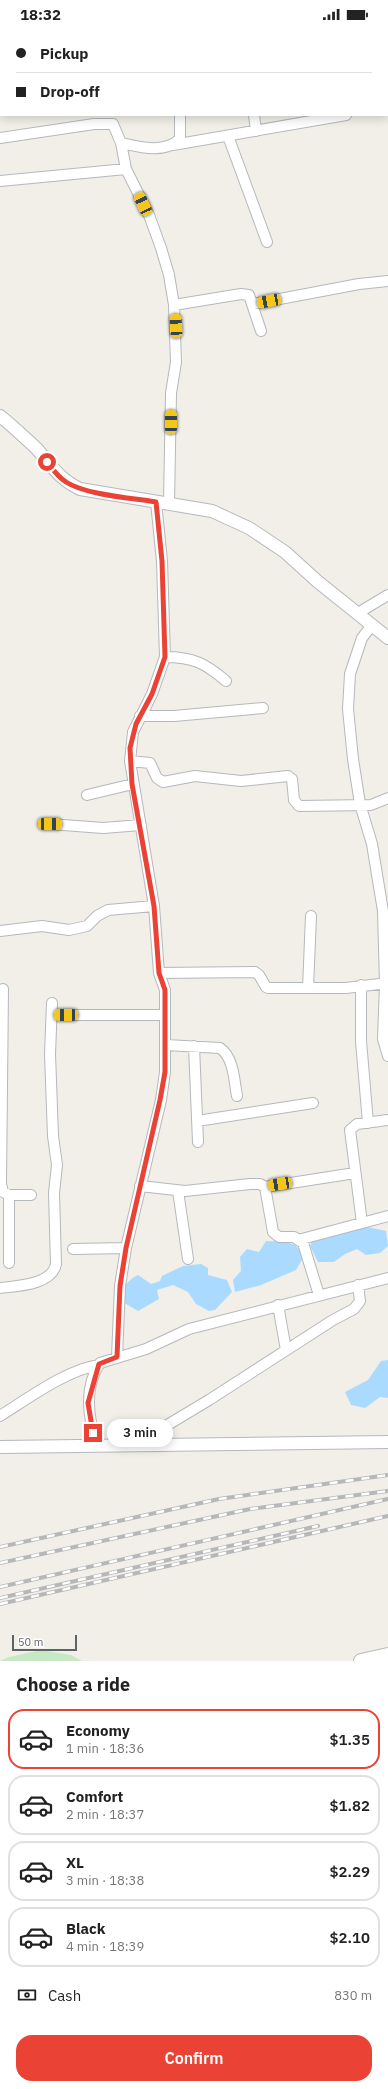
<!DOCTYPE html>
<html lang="en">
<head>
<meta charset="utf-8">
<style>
  body { margin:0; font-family:"IBM Plex Sans",sans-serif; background:#f6f6f6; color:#222; height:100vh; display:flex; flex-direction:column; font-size:15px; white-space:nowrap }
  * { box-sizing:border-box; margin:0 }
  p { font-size:13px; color:#767676 }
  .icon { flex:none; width:22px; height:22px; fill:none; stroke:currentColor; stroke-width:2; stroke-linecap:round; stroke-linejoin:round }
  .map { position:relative; height:1633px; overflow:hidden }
  .panel { display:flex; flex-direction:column; background:#fff; flex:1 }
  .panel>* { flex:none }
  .top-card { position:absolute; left:0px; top:0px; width:388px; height:88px; box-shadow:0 2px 10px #0003; display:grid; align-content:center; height:88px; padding:0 16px; background:#fff }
  .scale { position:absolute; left:12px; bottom:10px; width:65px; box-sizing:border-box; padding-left:4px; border:2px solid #5f6368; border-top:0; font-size:11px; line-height:14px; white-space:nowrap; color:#5f6368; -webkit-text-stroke:3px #fff; paint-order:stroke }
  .end { position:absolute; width:18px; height:18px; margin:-9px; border:5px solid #ea4335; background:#fff; box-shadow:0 0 0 2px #fff }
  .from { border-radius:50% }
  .bubble { position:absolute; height:28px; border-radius:14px; background:#fff; box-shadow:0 2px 10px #0003; font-size:13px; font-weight:600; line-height:28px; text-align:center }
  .car { position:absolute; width:12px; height:24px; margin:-12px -6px; border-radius:5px; box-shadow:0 0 3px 1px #0007; background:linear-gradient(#f5c518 24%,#345 0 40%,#f5c518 0 76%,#345 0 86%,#f5c518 0) }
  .top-card b { display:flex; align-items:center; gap:14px; height:38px; font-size:15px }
  .top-card b+b { border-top:1px solid #e0e0e0 }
  .top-card i { width:10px; height:10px; background:#222 }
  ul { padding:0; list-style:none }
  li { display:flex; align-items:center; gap:12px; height:60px; margin:0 8px 6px; padding:0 8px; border:2px solid #e0e0e0; border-radius:16px }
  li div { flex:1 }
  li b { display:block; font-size:15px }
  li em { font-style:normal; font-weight:600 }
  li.active { border-color:#ea4335 }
  li>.icon { width:36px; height:36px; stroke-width:1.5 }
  h2 { padding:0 16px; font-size:18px; line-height:48px }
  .pay { display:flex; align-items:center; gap:10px; height:44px; padding:0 16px; font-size:15px }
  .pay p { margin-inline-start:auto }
  .primary-button { display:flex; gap:8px; margin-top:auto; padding:8px 16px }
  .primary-button a { flex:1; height:46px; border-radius:16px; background:#ea4335; color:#fff; font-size:16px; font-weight:600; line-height:46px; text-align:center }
  .status { display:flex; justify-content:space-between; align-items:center; height:28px; padding:0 20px; background:#fff; direction:ltr }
  .status svg { height:11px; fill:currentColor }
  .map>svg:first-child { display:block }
  .green { fill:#c5e8c5 }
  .water { fill:#aadaff }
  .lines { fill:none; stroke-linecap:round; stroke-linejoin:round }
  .minor-casing { stroke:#b5b8bc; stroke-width:12 }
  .tertiary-casing { stroke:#b5b8bc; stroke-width:14 }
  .secondary-casing { stroke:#b6babf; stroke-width:16 }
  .minor { stroke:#fff; stroke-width:10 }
  .tertiary { stroke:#fff; stroke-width:12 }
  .secondary { stroke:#fff; stroke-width:14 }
  .rail-casing { stroke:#b6b7b8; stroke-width:4 }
  .rail { stroke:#fff; stroke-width:2.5; stroke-dasharray:8; stroke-linecap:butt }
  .route { stroke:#ea4335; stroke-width:5 }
</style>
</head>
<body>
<div class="status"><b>18:32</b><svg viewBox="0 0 49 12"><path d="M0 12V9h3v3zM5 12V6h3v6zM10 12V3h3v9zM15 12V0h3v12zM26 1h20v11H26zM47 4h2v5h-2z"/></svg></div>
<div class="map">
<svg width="388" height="1633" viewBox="0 0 388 1633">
  <rect width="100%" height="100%" fill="#f1efe8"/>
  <path class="green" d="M41 1622 71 1627 82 1633H0L9 1629Z"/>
  <path class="water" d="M358 1197 386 1203 388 1218 380 1225 366 1227 357 1221 345 1226 334 1234H318L310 1218 317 1203Z
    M266 1213C283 1214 295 1211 304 1228L296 1242 261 1257 235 1264 233 1252 241 1243 240 1229 247 1221 259 1224Z
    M201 1236 208 1240V1247L227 1252 232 1264 215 1282 209 1283 196 1276 188 1264 173 1257 157 1262 159 1271 138 1283 123 1274 115 1275 114 1270C123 1262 127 1252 138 1247L151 1256 160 1253 162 1248 183 1238Z
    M388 1332V1370L380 1369 365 1380 351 1377 345 1364 368 1352 381 1333Z"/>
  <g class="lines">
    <g class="minor-casing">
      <path id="minor" d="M147 0 148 1
        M241 0V1
        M0 60H1
        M387 80H388
        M254 87 256 103
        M228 108 267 214
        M0 110 94 96H113L121 115 126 141 149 187 161 220 169 247 174 277 176 334 171 365 169 474
        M121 115C140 119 164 126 180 111V87
        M173 117 346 87
        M0 153 126 141
        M253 276 359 256 388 253
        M174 277 241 266 249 267 261 303
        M358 585 388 567
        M372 597 362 610 350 646 348 681 353 731 360 776 372 816 383 883 385 956 383 1011 388 1028
        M165 629C193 629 205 635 226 653
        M140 688H174L263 680
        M130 733 150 735 157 750 163 754 195 748 241 753 288 748 292 751 294 772 299 778 371 777 388 770
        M87 767 133 756
        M50 796 103 800 141 797
        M0 903 42 898 69 902 87 898 97 888 108 882 154 878
        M159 945 255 944 259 947 266 959 268 960H346L388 955
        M361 957V1013L368 1095
        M308 960 311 888
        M3 961 1 1156 3 1164 9 1167H31
        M52 987H164
        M166 1017 220 1020C234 1030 234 1052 237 1068
        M194 1018 198 1114
        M197 1093 313 1075
        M140 1158 185 1163 250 1156H260L265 1159 273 1204 279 1209H294L303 1215 319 1267
        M265 1159 355 1145
        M178 1163 188 1231
        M362 1195 350 1102 357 1096 388 1092
        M298 1212 388 1188
        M73 1221 126 1220
        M9 1235V1167
        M0 1260C17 1258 52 1257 56 1236L54 1165 57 1137 53 1108 50 1026 52 975
        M278 1277 286 1322
        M117 1329 120 1258 126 1220 161 1072 165 1044V962L159 945 154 878 130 733 133 704 152 666 165 629 162 533 156 474
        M0 1388C27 1371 68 1341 99 1337
        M96 1417C89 1390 83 1360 100 1335L146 1321 189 1301 388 1250
        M134 1417 209 1372 333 1292 354 1281 360 1273 358 1257"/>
    </g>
    <g class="tertiary-casing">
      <path id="tertiary" d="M0 388C13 398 25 410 37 421 52 438 58 450 80 461L212 483 249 500 285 524 317 553 388 610
        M0 1419 388 1414"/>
    </g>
    <g class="secondary-casing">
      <path id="secondary" d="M361 1633 388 1627"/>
    </g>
    <use href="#minor" class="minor"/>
    <use href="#tertiary" class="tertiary"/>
    <use href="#secondary" class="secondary"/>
    <g class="rail-casing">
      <path id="rail" d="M0 1519 219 1471 388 1447
        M0 1535 250 1481 388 1463
        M0 1559 388 1471
        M0 1570 318 1498
        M0 1576 388 1488"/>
    </g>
    <use href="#rail" class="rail"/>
  </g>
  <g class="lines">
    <path class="route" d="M47 434C53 442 58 449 66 454 86 467 132 470 156 474L162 533 165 629 152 666 136 696 130 720 132 756 154 878 159 945 165 962V1044L160 1072 126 1220 120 1258 117 1329 99 1336 88 1375 93 1405"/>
  </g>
</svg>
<div class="scale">50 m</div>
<i class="end from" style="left:47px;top:434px"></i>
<i class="end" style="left:93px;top:1405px"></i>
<div class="bubble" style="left:107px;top:1391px;width:66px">3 min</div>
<i class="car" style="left:143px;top:176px;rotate:335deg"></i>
<i class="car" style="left:269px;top:273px;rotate:259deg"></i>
<i class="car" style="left:176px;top:298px;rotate:357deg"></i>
<i class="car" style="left:171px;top:394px;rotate:0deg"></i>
<i class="car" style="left:50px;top:796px;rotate:91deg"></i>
<i class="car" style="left:66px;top:987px;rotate:270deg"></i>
<i class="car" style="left:280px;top:1156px;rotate:261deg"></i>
<div class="top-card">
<b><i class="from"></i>Pickup</b>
<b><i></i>Drop-off</b>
</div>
</div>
<section class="panel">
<h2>Choose a ride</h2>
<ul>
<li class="active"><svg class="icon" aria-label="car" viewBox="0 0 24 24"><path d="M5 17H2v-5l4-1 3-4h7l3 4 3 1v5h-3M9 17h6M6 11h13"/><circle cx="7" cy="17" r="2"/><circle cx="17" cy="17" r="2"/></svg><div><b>Economy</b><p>1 min · 18:36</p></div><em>$1.35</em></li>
<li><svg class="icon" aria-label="car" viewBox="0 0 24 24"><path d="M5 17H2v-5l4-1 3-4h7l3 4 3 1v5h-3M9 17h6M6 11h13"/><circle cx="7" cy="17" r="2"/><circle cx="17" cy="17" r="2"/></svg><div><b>Comfort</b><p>2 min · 18:37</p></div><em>$1.82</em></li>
<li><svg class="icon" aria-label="car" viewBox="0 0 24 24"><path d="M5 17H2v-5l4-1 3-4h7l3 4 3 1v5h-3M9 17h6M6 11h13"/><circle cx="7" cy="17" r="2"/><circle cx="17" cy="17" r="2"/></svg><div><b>XL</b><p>3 min · 18:38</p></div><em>$2.29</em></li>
<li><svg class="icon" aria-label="car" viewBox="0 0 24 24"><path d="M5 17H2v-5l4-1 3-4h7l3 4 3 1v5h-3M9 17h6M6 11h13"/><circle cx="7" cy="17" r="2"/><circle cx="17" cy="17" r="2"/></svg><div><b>Black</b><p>4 min · 18:39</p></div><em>$2.10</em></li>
</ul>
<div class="pay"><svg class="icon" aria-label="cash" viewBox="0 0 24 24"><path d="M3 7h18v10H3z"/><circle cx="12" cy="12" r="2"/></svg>Cash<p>830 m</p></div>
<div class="primary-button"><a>Confirm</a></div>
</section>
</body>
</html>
